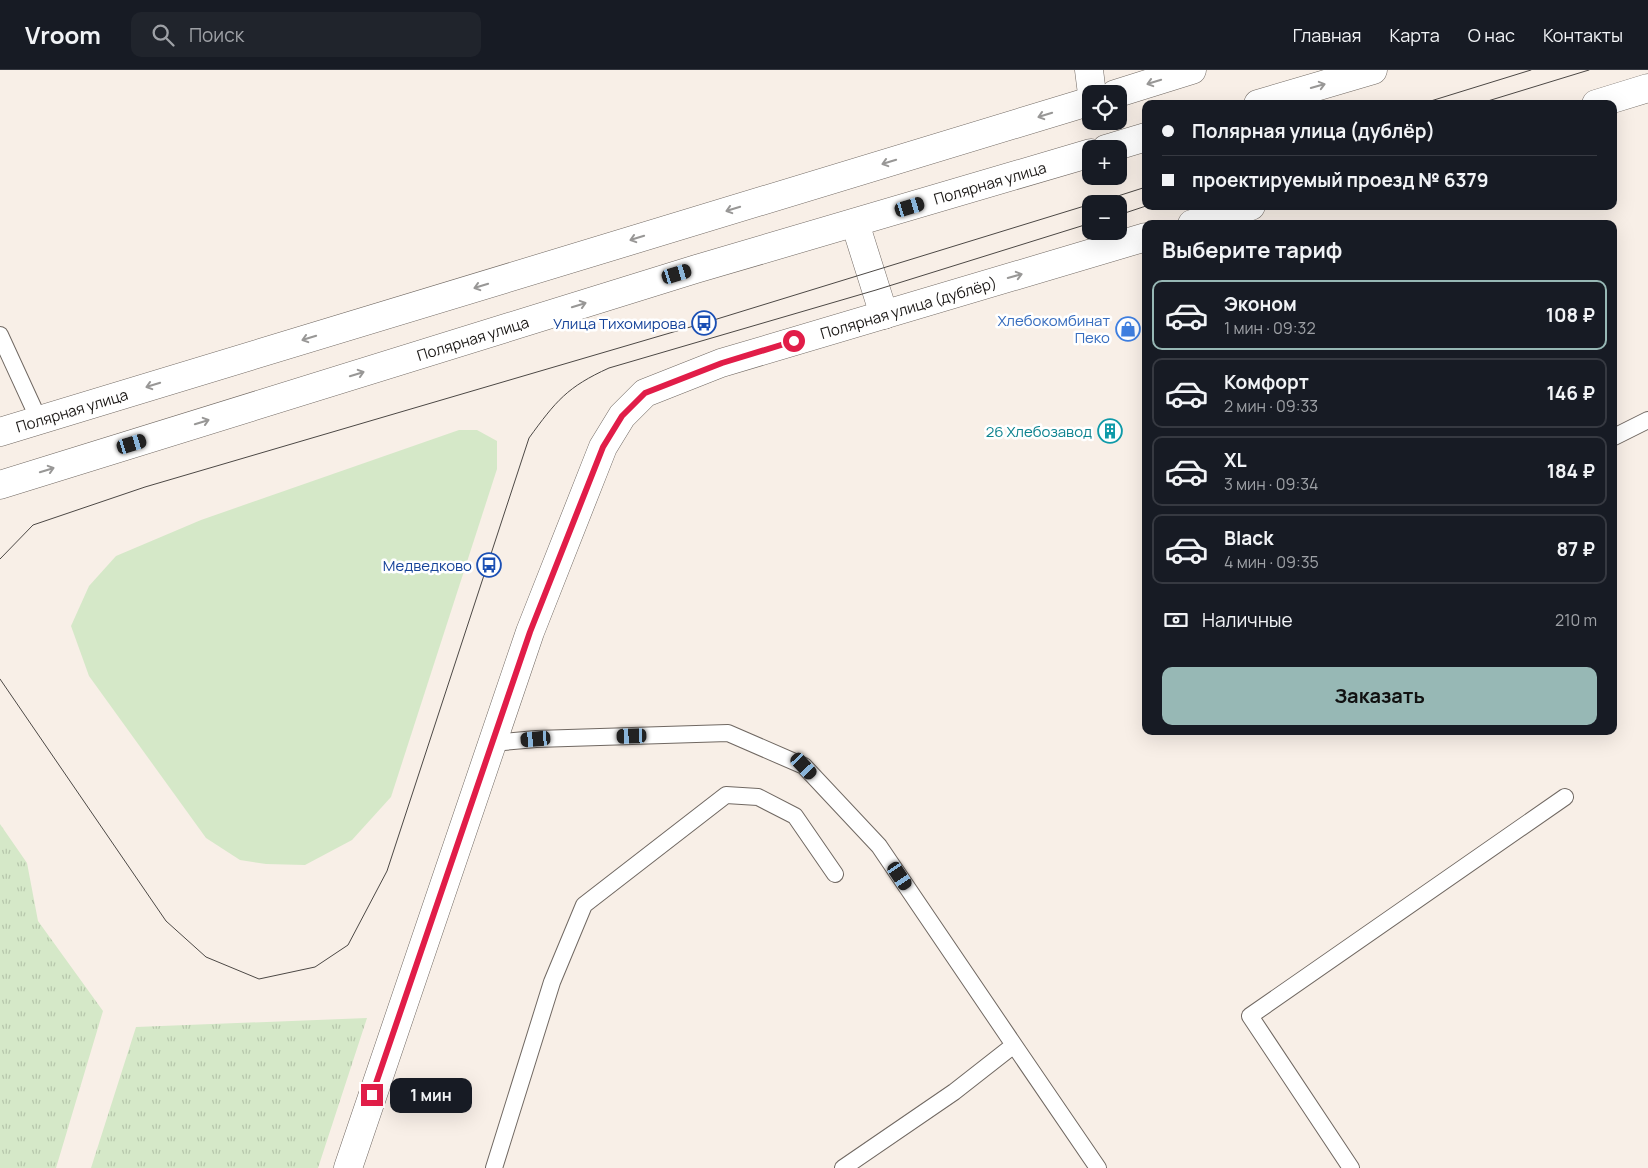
<!DOCTYPE html>
<html lang="ru">
<head>
<meta charset="utf-8">
<style>
  body { margin:0; font-family:Manrope,sans-serif; background:#20242c; color:#f1f3f6; height:100vh; display:flex; flex-direction:column; font-size:19px; white-space:nowrap }
  * { box-sizing:border-box; margin:0 }
  p { font-size:16px; color:#9ea1a6 }
  .icon { flex:none; width:28px; height:28px; fill:none; stroke:currentColor; stroke-width:2; stroke-linecap:round; stroke-linejoin:round }
  .map { position:relative; flex:1; overflow:hidden }
  .drawer { position:absolute; left:1142px; top:150px; width:475px; height:515px; display:flex; flex-direction:column; background:#171b24; border-radius:10px; box-shadow:0 5px 20px #0002 }
  .drawer>* { flex:none }
  .guide { position:absolute; left:1142px; top:30px; width:475px; height:110px; border-radius:10px; box-shadow:0 5px 20px #0002; display:grid; align-content:center; height:110px; padding:0 20px; background:#171b24 }
  .controls { position:absolute; left:1082px; top:15px; display:grid; gap:10px }
  .controls a { display:grid; place-items:center; width:45px; height:45px; border-radius:10px; background:#171b24; box-shadow:0 5px 20px #0002; font-size:25px }
  .end { position:absolute; width:22px; height:22px; margin:-11px; border:6px solid #e11d48; background:#fff; box-shadow:0 0 0 2px #fff }
  .from { border-radius:50% }
  .bubble { position:absolute; height:35px; border-radius:10px; background:#171b24; box-shadow:0 5px 20px #0002; font-size:16px; font-weight:700; line-height:35px; text-align:center }
  .car { position:absolute; width:15px; height:30px; margin:-15px -8px; border-radius:6px; box-shadow:0 0 4px 1px #0007; background:linear-gradient(#222 24%,#8ab4d8 0 40%,#222 0 76%,#8ab4d8 0 86%,#222 0) }
  .guide b { display:flex; align-items:center; gap:18px; height:48px; font-size:19px }
  .guide b+b { border-top:1px solid #363941 }
  .guide i { width:12px; height:12px; background:#f1f3f6 }
  ul { padding:0; list-style:none }
  li { display:flex; align-items:center; gap:15px; height:70px; margin:0 10px 8px; padding:0 10px; border:2px solid #363941; border-radius:10px }
  li div { flex:1 }
  li b { display:block; font-size:19px }
  li em { font-style:normal; font-weight:700 }
  li.current { border-color:#97b8b5 }
  li>.icon { width:45px; height:45px; stroke-width:1.5 }
  h2 { padding:0 20px; font-size:22px; line-height:60px }
  .pay { display:flex; align-items:center; gap:12px; height:55px; padding:0 20px; font-size:19px }
  .pay p { margin-inline-start:auto }
  .cta { display:flex; gap:10px; margin-top:auto; padding:10px 20px }
  .cta a { flex:1; height:58px; border-radius:10px; background:#97b8b5; color:#111; font-size:20px; font-weight:700; line-height:58px; text-align:center }
  header { display:flex; align-items:center; gap:30px; box-sizing:border-box; height:70px; padding:0 25px; background:#171b24; border-bottom:1px solid #363941 }
  header strong { font-size:24px }
  nav { display:flex; gap:28px; margin-inline-start:auto; font-size:18px }
  .search { width:350px; height:45px; background:#20242c; display:flex; align-items:center; gap:12px; box-sizing:border-box; padding:0 18px; border-radius:10px; color:#9ea1a6; font-size:19px }
  .map>svg:first-child { display:block }
  .grass { fill:url(#grass-tufts) }
  .park { fill:#d5e8c8 }
  .lines { fill:none; stroke-linecap:round; stroke-linejoin:round }
  .lane-casing { stroke:#706862; stroke-width:18 }
  .street-casing { stroke:#706862; stroke-width:29 }
  .secondary-casing { stroke:#706862; stroke-width:29 }
  .lane { stroke:#fff; stroke-width:16 }
  .street { stroke:#fff; stroke-width:28 }
  .secondary { stroke:#fff; stroke-width:28 }
  .tram { stroke:#4c4845; stroke-width:1 }
  .oneway { stroke:#989796 }
  .route { stroke:#e11d48; stroke-width:6 }
  .labels { text-anchor:middle; dominant-baseline:central; stroke-width:5; stroke-linejoin:round; paint-order:stroke }
  .street-label { font-size:15px; fill:#1b1816; stroke:#fff }
  .shop-label { font-size:15px; fill:#366cbe; stroke:#fff; text-anchor:end }
  .transit-label { font-size:15px; fill:#164399; stroke:#fff; text-anchor:end }
  .culture-label { font-size:15px; fill:#0d838f; stroke:#fff; text-anchor:end }
</style>
</head>
<body>
<header>
<strong>Vroom</strong>
<div class="search"><svg class="icon" aria-label="search" viewBox="0 0 24 24"><circle cx="10" cy="10" r="6"/><path d="M15 15l6 6"/></svg>Поиск</div>
<nav><a>Главная</a><a>Карта</a><a>О нас</a><a>Контакты</a></nav>
</header>
<div class="map">
<svg width="1648" height="1098" viewBox="0 0 1648 1098">
  <defs>
    <pattern id="grass-tufts" width="24" height="20" patternUnits="userSpaceOnUse" patternTransform="scale(1.25)"><rect width="24" height="20" fill="#d5e8c8"/><path d="M3 7l-1-3M5 7V3M7 7l1-3M15 17l-1-3M17 17v-4M19 17l1-3" fill="none" stroke="#b6c6ab"/></pattern>
  </defs>
  <rect width="100%" height="100%" fill="#f8efe7"/>
  <path class="grass" d="M0 754 27 793 38 851 103 941 56 1098H0Z
    M367 948 318 1098H91L136 957Z"/>
  <path class="park" d="M459 360H477L497 371V399L391 727 352 770 305 795 266 794 240 790 206 768 89 606 71 556 89 516 116 486 201 450Z"/>
  <g class="lines">
    <g class="lane-casing">
      <path id="lane" d="M0 265 39 350
        M1614 367 1648 350
        M492 673 536 669 728 663 804 696 879 776 1014 975 954 1022 843 1098
        M1014 975 1098 1098
        M494 1098 552 912 584 835 726 725 758 727 795 746 835 804
        M1351 1098 1250 946 1565 727"/>
    </g>
    <g class="street-casing">
      <g id="street">
        <path d="M1089 0 1092 24"/>
        <path d="M1596 34 1648 18"/>
        <path d="M855 153 884 245"/>
        <path d="M1192 154 1251 136"/>
        <path id="s1" d="M348 1098 530 562 603 377 622 346 645 323 721 293 1146 167"/>
      </g>
    </g>
    <g class="secondary-casing">
      <g id="secondary">
        <path d="M1115 24 1192 0"/>
        <path d="M1258 34 1373 0"/>
        <path d="M1106 79 1146 67"/>
        <path id="s2" d="M0 362 1091 31"/>
        <path id="s3" d="M0 415 696 199 1091 83"/>
      </g>
    </g>
    <use href="#lane" class="lane"/>
    <use href="#street" class="street"/>
    <use href="#secondary" class="secondary"/>
    <path class="tram" d="M1421 34 1531 0
      M1478 34 1589 0
      M1093 134 1146 117
      M1119 145 1146 136
      M0 489 33 455 145 417 704 253 1091 134
      M0 609 166 851 206 887 259 909 315 897 348 875 387 801 529 368C556 331 567 317 609 298L876 220 1091 153"/>
  </g>
  <defs><path id="oneway-shaft" d="M-6 0H5M1.5-3L5.5 0L1.5 3" fill="none" stroke-width="1.6" stroke-linecap="round" stroke-linejoin="round" transform="scale(1.25)"/></defs>
  <g class="oneway">
    <use href="#oneway-shaft" transform="translate(1154 12) rotate(163)"/>
    <use href="#oneway-shaft" transform="translate(1318 16) rotate(-16)"/>
    <use href="#oneway-shaft" transform="translate(1045 45) rotate(163)"/>
    <use href="#oneway-shaft" transform="translate(889 92) rotate(163)"/>
    <use href="#oneway-shaft" transform="translate(733 139) rotate(163)"/>
    <use href="#oneway-shaft" transform="translate(637 168) rotate(163)"/>
    <use href="#oneway-shaft" transform="translate(1015 206) rotate(-16)"/>
    <use href="#oneway-shaft" transform="translate(481 216) rotate(163)"/>
    <use href="#oneway-shaft" transform="translate(579 235) rotate(-17)"/>
    <use href="#oneway-shaft" transform="translate(309 268) rotate(163)"/>
    <use href="#oneway-shaft" transform="translate(357 304) rotate(-17)"/>
    <use href="#oneway-shaft" transform="translate(153 315) rotate(163)"/>
    <use href="#oneway-shaft" transform="translate(202 352) rotate(-17)"/>
    <use href="#oneway-shaft" transform="translate(47 400) rotate(-17)"/>
  </g>
  <g class="lines">
    <path class="route" d="M372 1025 530 562 603 377 622 346 645 323 722 293 794 271"/>
  </g>
  <defs>
    <g id="bus-ring" transform="scale(1.25)"><circle r="9.5" fill="#fff" stroke="#1a4fb4" stroke-width="1.5"/><path d="M-5-6H5V4H4V6H2V4H-2V6H-4V4H-5ZM-3.5-4V0h7V-4ZM-3.5 1.2v1.5H-2V1.2ZM2 1.2v1.5H3.5V1.2Z" fill="#1a4fb4"/></g>
    <g id="shop-ring" transform="scale(1.25)"><circle r="9.5" fill="#fff" stroke="#3f7fe0" stroke-width="1.5"/><path d="M-5-2.5h2.3a2.7 3.5 0 0 1 5.4 0H5L5.5 6h-11ZM-1.5-2.5h3a1.5 2.3 0 0 0-3 0Z" fill="#3f7fe0"/></g>
    <g id="building-ring" transform="scale(1.25)"><circle r="9.5" fill="#fff" stroke="#0f9aa8" stroke-width="1.5"/><path d="M-4-6H4V6H1V3H-1V6H-4ZM-2.5-4.3h1.7v1.8h-1.7ZM.8-4.3h1.7v1.8H.8ZM-2.5-1h1.7V.8h-1.7ZM.8-1h1.7V.8H.8Z" fill="#0f9aa8"/></g>
  </defs>
  <g fill-rule="evenodd">
    <use href="#bus-ring" x="704" y="253"/>
    <use href="#shop-ring" x="1128" y="259"/>
    <use href="#building-ring" x="1110" y="361"/>
    <use href="#bus-ring" x="489" y="495"/>
  </g>
  <g class="labels">
    <g class="street-label">
      <text stroke="none"><textPath href="#s3" startOffset="1035">Полярная улица</textPath></text>
      <text stroke="none"><textPath href="#s1" startOffset="1111">Полярная улица (дублёр)</textPath></text>
      <text stroke="none"><textPath href="#s3" startOffset="495">Полярная улица</textPath></text>
      <text stroke="none"><textPath href="#s2" startOffset="75">Полярная улица</textPath></text>
    </g>
    <g class="shop-label">
      <text x="1110" y="250">Хлебокомбинат<tspan x="1110" dy="17">Пеко</tspan></text>
    </g>
    <g class="transit-label">
      <text x="686" y="253">Улица Тихомирова</text>
      <text x="472" y="495">Медведково</text>
    </g>
    <g class="culture-label">
      <text x="1092" y="361">26 Хлебозавод</text>
    </g>
  </g>
</svg>
<div class="controls">
<a><svg class="icon" aria-label="locate" viewBox="0 0 24 24"><circle cx="12" cy="12" r="6"/><path d="M12 2v4M12 18v4M2 12h4M18 12h4"/></svg></a>
<a>+</a>
<a>−</a>
</div>
<i class="end from" style="left:794px;top:271px"></i>
<i class="end" style="left:372px;top:1025px"></i>
<div class="bubble" style="left:390px;top:1008px;width:82px">1 мин</div>
<i class="car" style="left:910px;top:137px;rotate:73deg"></i>
<i class="car" style="left:677px;top:204px;rotate:73deg"></i>
<i class="car" style="left:132px;top:374px;rotate:73deg"></i>
<i class="car" style="left:632px;top:666px;rotate:268deg"></i>
<i class="car" style="left:536px;top:669px;rotate:265deg"></i>
<i class="car" style="left:804px;top:696px;rotate:137deg"></i>
<i class="car" style="left:900px;top:806px;rotate:146deg"></i>
<div class="guide">
<b><i class="from"></i>Полярная улица (дублёр)</b>
<b><i></i>проектируемый проезд № 6379</b>
</div>
<section class="drawer">
<h2>Выберите тариф</h2>
<ul>
<li class="current"><svg class="icon" aria-label="car" viewBox="0 0 24 24"><path d="M5 17H2v-5l4-1 3-4h7l3 4 3 1v5h-3M9 17h6M6 11h13"/><circle cx="7" cy="17" r="2"/><circle cx="17" cy="17" r="2"/></svg><div><b>Эконом</b><p>1 мин · 09:32</p></div><em>108 ₽</em></li>
<li><svg class="icon" aria-label="car" viewBox="0 0 24 24"><path d="M5 17H2v-5l4-1 3-4h7l3 4 3 1v5h-3M9 17h6M6 11h13"/><circle cx="7" cy="17" r="2"/><circle cx="17" cy="17" r="2"/></svg><div><b>Комфорт</b><p>2 мин · 09:33</p></div><em>146 ₽</em></li>
<li><svg class="icon" aria-label="car" viewBox="0 0 24 24"><path d="M5 17H2v-5l4-1 3-4h7l3 4 3 1v5h-3M9 17h6M6 11h13"/><circle cx="7" cy="17" r="2"/><circle cx="17" cy="17" r="2"/></svg><div><b>XL</b><p>3 мин · 09:34</p></div><em>184 ₽</em></li>
<li><svg class="icon" aria-label="car" viewBox="0 0 24 24"><path d="M5 17H2v-5l4-1 3-4h7l3 4 3 1v5h-3M9 17h6M6 11h13"/><circle cx="7" cy="17" r="2"/><circle cx="17" cy="17" r="2"/></svg><div><b>Black</b><p>4 мин · 09:35</p></div><em>87 ₽</em></li>
</ul>
<div class="pay"><svg class="icon" aria-label="cash" viewBox="0 0 24 24"><path d="M3 7h18v10H3z"/><circle cx="12" cy="12" r="2"/></svg>Наличные<p>210 m</p></div>
<div class="cta"><a>Заказать</a></div>
</section>
</div>
</body>
</html>
